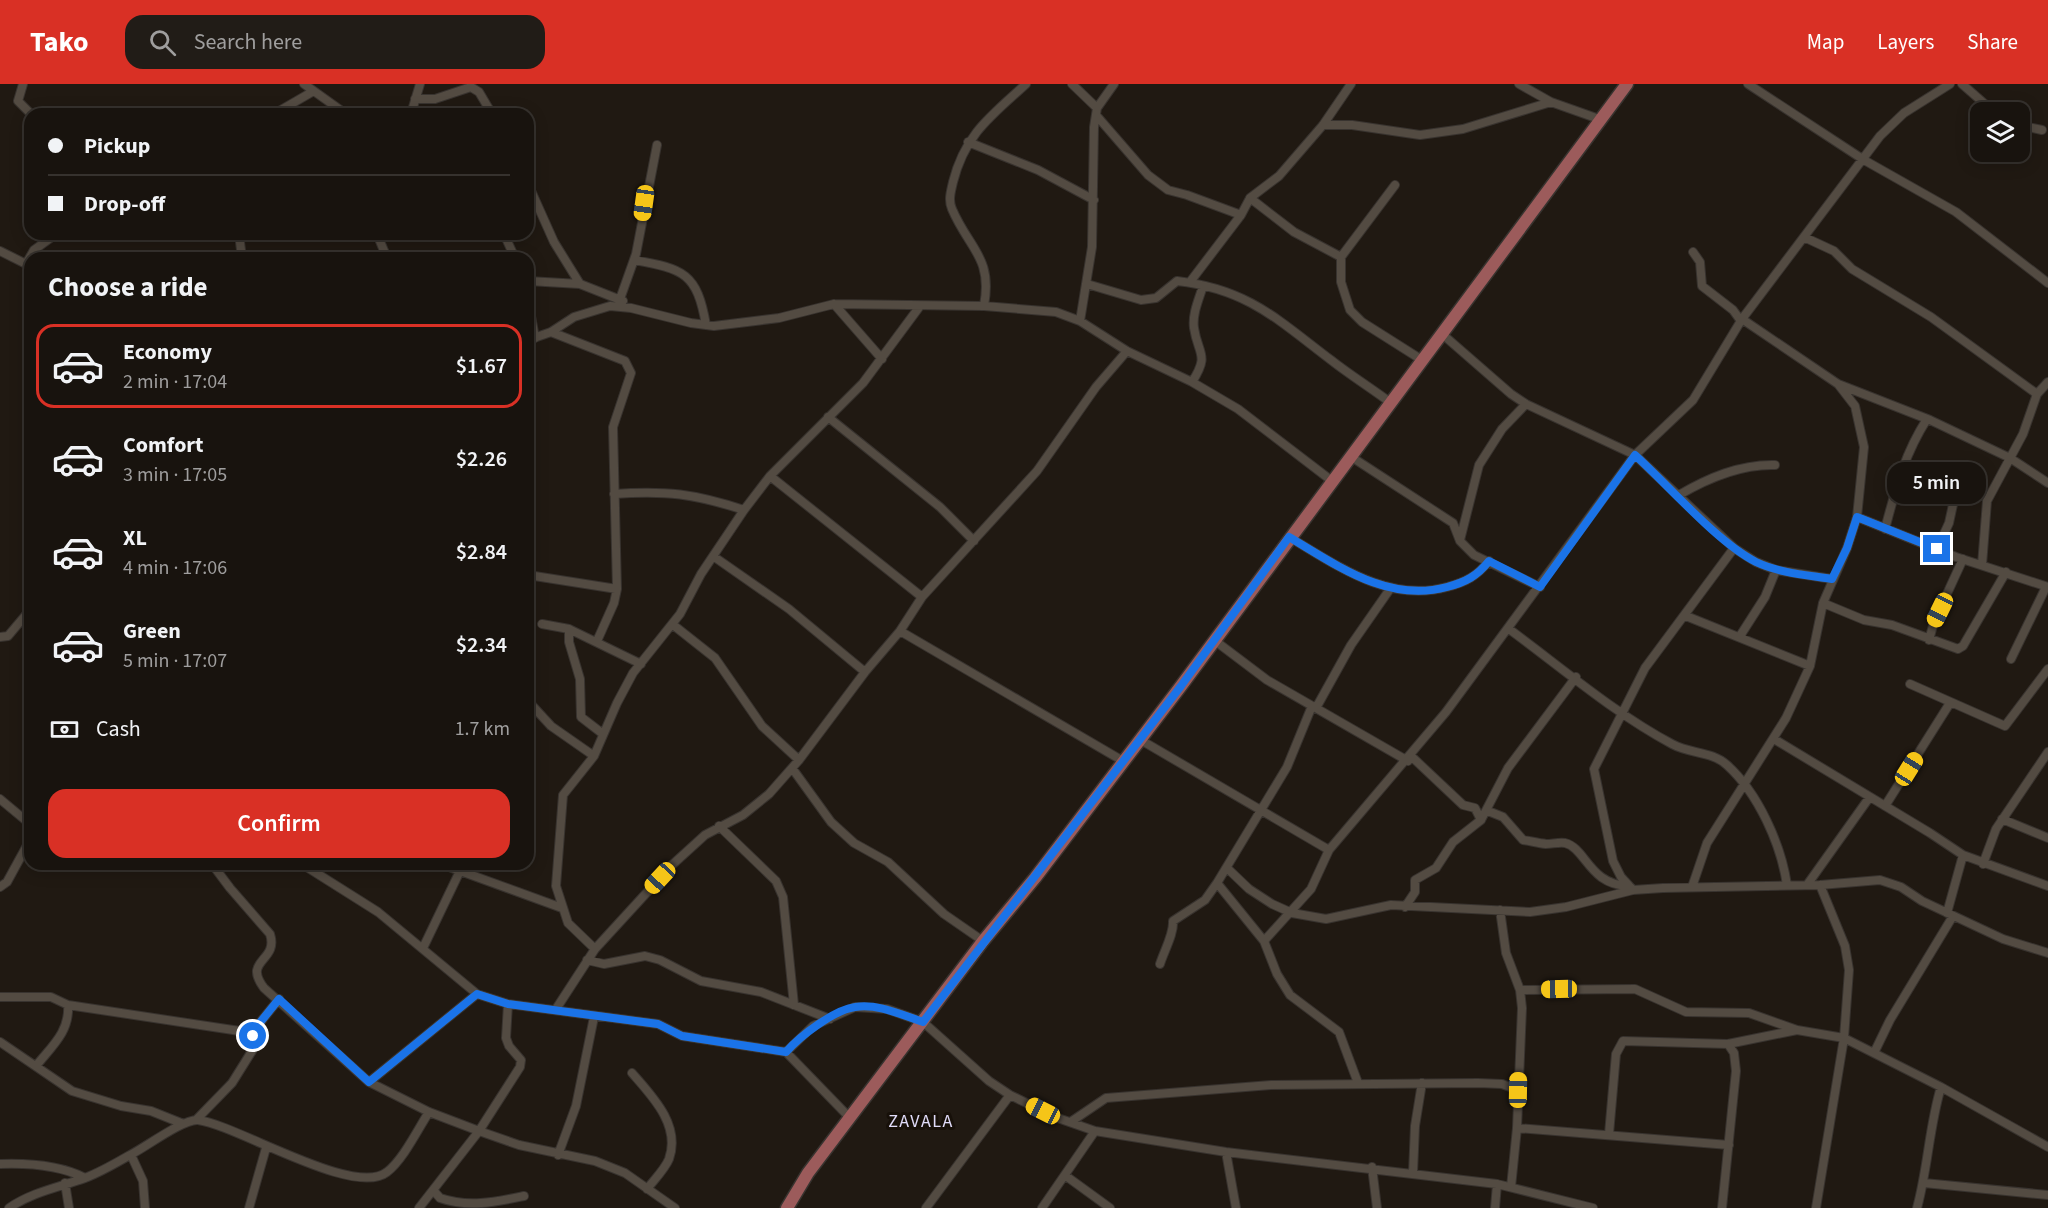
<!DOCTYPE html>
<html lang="en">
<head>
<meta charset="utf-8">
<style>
  body { margin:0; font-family:"Source Sans 3",sans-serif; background:#211c17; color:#f1f3f6; height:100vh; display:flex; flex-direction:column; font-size:22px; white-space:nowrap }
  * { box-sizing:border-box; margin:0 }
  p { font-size:20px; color:#9f9e9e }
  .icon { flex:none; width:33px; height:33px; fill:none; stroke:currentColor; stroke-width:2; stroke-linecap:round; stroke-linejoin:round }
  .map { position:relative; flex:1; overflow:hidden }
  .drawer { position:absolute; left:24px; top:168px; width:510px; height:618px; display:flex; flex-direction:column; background:#18130e; border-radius:18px; box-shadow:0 3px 15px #0003,0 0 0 2px #36322e }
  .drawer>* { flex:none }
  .guide { position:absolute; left:24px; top:24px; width:510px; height:132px; border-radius:18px; box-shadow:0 3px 15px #0003,0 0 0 2px #36322e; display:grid; align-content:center; height:132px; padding:0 24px; background:#18130e }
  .fabs { position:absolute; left:1970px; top:18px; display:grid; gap:12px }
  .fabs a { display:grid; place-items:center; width:60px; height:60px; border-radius:12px; background:#18130e; box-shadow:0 3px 15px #0003,0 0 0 2px #36322e; font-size:30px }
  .end { position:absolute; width:27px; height:27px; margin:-14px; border:8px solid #1a73e8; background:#fff; box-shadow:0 0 0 3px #fff }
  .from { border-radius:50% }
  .bubble { position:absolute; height:42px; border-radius:18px; background:#18130e; box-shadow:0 3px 15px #0003,0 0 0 2px #36322e; font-size:20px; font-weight:600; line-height:42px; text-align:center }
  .car { position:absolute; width:18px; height:36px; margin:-18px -9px; border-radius:8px; box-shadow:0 0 4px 2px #0007; background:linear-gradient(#f5c518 24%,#345 0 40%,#f5c518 0 76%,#345 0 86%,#f5c518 0) }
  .guide b { display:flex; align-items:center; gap:21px; height:57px; font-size:22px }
  .guide b+b { border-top:2px solid #36322e }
  .guide i { width:15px; height:15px; background:#f1f3f6 }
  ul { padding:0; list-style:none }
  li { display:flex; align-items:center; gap:18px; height:84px; margin:0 12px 9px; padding:0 12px; border:3px solid transparent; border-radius:18px }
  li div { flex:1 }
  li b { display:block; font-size:22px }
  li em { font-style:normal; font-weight:600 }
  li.current { border-color:#d93025 }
  li>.icon { width:54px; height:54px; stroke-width:1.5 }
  h2 { padding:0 24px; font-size:27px; line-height:72px }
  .pay { display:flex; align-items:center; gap:15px; height:66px; padding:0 24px; font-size:22px }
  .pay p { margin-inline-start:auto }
  .cta { display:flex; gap:12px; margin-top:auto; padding:12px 24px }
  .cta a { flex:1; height:69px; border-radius:18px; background:#d93025; color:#fff; font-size:24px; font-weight:600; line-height:69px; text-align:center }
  header { display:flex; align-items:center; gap:36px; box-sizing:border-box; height:84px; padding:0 30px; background:#d93025; color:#fff }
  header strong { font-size:28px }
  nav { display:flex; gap:33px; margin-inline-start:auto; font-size:21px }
  .search { width:420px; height:54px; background:#211c17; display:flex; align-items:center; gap:15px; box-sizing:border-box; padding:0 21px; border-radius:18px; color:#9f9e9e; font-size:22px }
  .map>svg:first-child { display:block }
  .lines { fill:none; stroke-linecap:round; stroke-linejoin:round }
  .minor-casing { stroke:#38332f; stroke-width:10 }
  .primary-casing { stroke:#38332f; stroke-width:15 }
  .minor { stroke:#534b42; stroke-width:8 }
  .primary { stroke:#9c5b5b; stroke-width:12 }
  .route { stroke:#1a73e8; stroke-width:8 }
  .labels { text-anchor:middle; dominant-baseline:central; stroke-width:6; stroke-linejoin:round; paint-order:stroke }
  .quarter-label { font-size:18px; letter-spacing:1.5px; fill:#e0dbf8; stroke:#171009 }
</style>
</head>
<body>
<header>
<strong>Tako</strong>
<div class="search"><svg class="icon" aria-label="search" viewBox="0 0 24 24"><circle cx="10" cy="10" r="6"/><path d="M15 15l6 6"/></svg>Search here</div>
<nav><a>Map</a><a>Layers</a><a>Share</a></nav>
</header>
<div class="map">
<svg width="2048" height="1124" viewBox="0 0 2048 1124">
  <rect width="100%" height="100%" fill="#201912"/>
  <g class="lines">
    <g class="minor-casing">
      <path id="minor" d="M23 0 18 17 31 30
        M304 0 346 30
        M1072 0 1097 24
        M1519 0 1551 18 1599 35
        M1748 0 1864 76 1956 128 2048 199
        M1962 0 1994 28
        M415 15H435L471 3 479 8 492 30
        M274 30 312 8
        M411 30 420 0
        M1096 31 1148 91 1168 106 1187 111 1241 131
        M1323 41H1352L1420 51 1463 45 1551 18
        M2019 41 2042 46
        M968 58 1038 86 1094 116
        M528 100 554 158 580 200
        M1395 101 1341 173V198L1350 226 1362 238 1422 276
        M1250 114 1294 148 1341 173
        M239 150 242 174
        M377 150 387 174
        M504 150 515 174
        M1806 154 1834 167 1852 185 1931 233 2037 310
        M0 167 30 182
        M1693 168 1700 178 1702 202 1733 226 1741 237
        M634 176C684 185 697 189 706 241
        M26 180 34 166 56 150
        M528 197 580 200 623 217
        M1190 198 1241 131 1250 114 1279 92 1323 41 1351 0
        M1087 200 1141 216 1156 214 1177 197C1248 205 1278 236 1331 276 1350 291 1371 304 1391 319
        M620 215 636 170 657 61
        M528 216 535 254
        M834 220 882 275
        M984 222C993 173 969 165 952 125 948 116 951 107 953 98 965 50 991 32 1026 0
        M1742 235 1838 300 1930 336 2010 374 2048 399
        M1080 237 1092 163 1094 43 1097 24 1114 0
        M551 248 625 277 631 289 613 343 617 505 614 519 597 557
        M1441 249 1511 310 1526 320 1635 371 1734 464 1756 478 1776 486 1832 495
        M528 256 551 248 574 233 610 222 631 224 691 239 714 242 779 234 834 220 984 222 1056 228 1080 237 1127 267 1192 298 1238 325 1332 397
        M1192 298C1210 270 1198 271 1194 244 1192 230 1199 215 1203 202
        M828 333 940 423 974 457
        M1350 372 1453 439 1460 457 1474 471 1540 503
        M770 392 922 513
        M614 410C666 406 695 410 744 426
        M1679 411C1708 394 1740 380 1775 381
        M1857 433 1956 473 2048 503
        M1885 445C1896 404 1904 371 1927 335
        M1289 453C1338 482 1388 519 1447 503 1466 498 1477 492 1489 477
        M1460 456 1479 381 1502 345 1526 320
        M1937 465 1949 439 1960 388
        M713 472 789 525 865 588
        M1982 481 1987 417 2023 350 2037 310 2048 298
        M528 491 617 505
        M1823 519 1864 536 1892 541 1958 565 1963 562 2006 488
        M1686 532 1810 582
        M542 540 569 545 641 580
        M672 540 715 574 762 642 799 676
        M569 545V558L580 595 581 633 603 650
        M1509 545C1562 584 1614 629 1672 660 1690 670 1712 667 1727 681 1758 709 1781 760 1787 801
        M900 547 1123 677
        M1740 552 1765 513 1776 486
        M0 553 8 552 30 526
        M1214 556 1267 596 1408 677
        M1929 556 1934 538 1963 475
        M2011 575 2046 503
        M1910 600 2005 642 2048 585
        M528 617 551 642 594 672
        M1316 624 1351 561 1390 505
        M1139 655 1329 766
        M1774 655 1930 749 1963 771 2048 802
        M1411 672 1463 721 1475 724 1481 736
        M792 684 831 738 854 759 888 778 944 830 983 857
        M0 715 30 740
        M1885 722 1950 619
        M1488 727 1503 733 1523 756C1530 757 1538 759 1546 760 1552 760 1559 758 1565 759 1586 764 1589 801 1629 802
        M2002 735 2048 754
        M719 742 776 797 783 813 794 921
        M212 780 230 804 270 850C279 878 242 875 264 904L369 998 429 1028 479 1047 519 1061 595 1077 625 1089 675 1124
        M302 780 378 828 477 910 508 920 658 940 682 952 786 968 813 942 855 923 887 925 923 938 989 997 1010 1011 1055 1033 1095 1047 1226 1068 1497 1100 1593 1124
        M441 780 562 824
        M1983 780 1996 745 2048 668
        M1227 784 1249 805 1272 820 1292 829 1326 835 1391 821 1530 828 1566 823 1633 806 1663 804 1820 801 1880 796 1901 803 1922 817 2003 855 2048 869
        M1217 799 1264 857 1277 890 1290 911 1339 948 1358 999
        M1807 801 1869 714
        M0 803 7 798 30 756
        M1692 803 1707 759 1786 634 1810 582 1823 519 1847 464 1857 433 1864 363 1855 322 1838 300
        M1633 806 1621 793 1613 777 1594 685 1645 584 1734 464
        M1405 823 1415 808V796L1436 784 1453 758 1481 736 1508 684 1576 593
        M1500 826 1506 869 1520 906 1522 924 1517 1044 1511 1103
        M1947 829 1963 771
        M1264 857 1311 805 1329 766 1446 628 1635 371 1693 316 1742 235 1880 52 1904 29 1950 0
        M423 864 459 789
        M595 865 568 839 556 802 563 711 594 672 617 619 633 589 680 530 701 490 744 426 770 392 863 299 920 222
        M587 876 604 880 645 872 660 876 701 897 761 908 830 935
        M1160 880C1164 867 1174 850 1173 837L1205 816 1217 799 1287 683 1312 622
        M1520 906 1635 905 1686 928 1749 929 1797 946 1844 954 1941 1003 2048 1063
        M0 913H51L68 921C70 948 51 963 36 982
        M68 921 253 949
        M556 925 595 865 672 781 705 751 743 731 769 710 799 676 865 588 900 547 922 513 1037 387 1096 303 1127 267
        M0 958 72 1007 121 1022 151 1027 181 1039
        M786 968 850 1034
        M1874 969 1890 936 1953 832
        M632 989C652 1012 681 1041 669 1075 665 1085 654 1096 647 1105
        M369 998 477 910
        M196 1036 232 999 252 967 254 946 279 915
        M1072 1037 1106 1014 1271 1001 1478 999 1502 1000 1518 1006
        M1517 1044 1729 1061
        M1609 1050 1616 970 1623 957 1728 960 1797 946
        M1226 1068 1236 1124
        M131 1071 143 1097 145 1124
        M558 1071 576 1022 594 933
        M0 1080C28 1079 60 1081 85 1094
        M1372 1083 1377 1124
        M1413 1089 1415 1042 1422 999
        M1066 1092 1110 1124
        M65 1099 69 1124
        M1924 1099 2048 1111
        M433 1106 440 1114C469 1124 495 1118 524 1112
        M9 1124C32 1108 60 1103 85 1094 101 1088 116 1079 130 1071 146 1063 183 1035 198 1036 237 1041 354 1114 387 1088 403 1076 418 1045 429 1028
        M249 1124 266 1064
        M419 1124 479 1047 520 983 521 976 509 962 506 954 508 920
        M926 1124 1010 1011
        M1042 1124 1095 1047
        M1495 1124 1497 1100
        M1722 1124 1736 987 1734 969 1728 960
        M1816 1124 1844 954 1849 886 1845 862 1820 801
        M1917 1124C1928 1084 1929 1043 1941 1003"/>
    </g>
    <g class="primary-casing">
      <path id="primary" d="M787 1124 808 1089 983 857 1035 794 1181 602 1627 0"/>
    </g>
    <use href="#minor" class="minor"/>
    <use href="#primary" class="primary"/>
  </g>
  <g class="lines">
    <path class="route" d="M253 952 254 946 279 915 369 998 477 910 508 920 658 940 682 952 786 968C800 952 834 926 855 923 877 919 902 931 923 938L1181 602 1289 453C1338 482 1388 519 1447 503 1466 498 1477 492 1489 477L1540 503 1635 371C1669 402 1717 458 1756 478 1779 489 1807 491 1832 495L1847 464 1857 433 1937 465"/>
  </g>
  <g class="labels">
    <g class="quarter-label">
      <text x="921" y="1037">ZAVALA</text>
    </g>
  </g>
</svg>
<div class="fabs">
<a><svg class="icon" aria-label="layers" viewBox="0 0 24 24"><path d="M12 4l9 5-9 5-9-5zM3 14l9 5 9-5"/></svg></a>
</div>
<i class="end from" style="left:253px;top:952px"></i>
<i class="end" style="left:1937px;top:465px"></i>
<div class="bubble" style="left:1887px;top:378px;width:99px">5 min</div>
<i class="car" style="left:644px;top:119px;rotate:188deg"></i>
<i class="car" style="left:1940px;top:526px;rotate:206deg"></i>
<i class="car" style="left:1909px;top:685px;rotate:32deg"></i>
<i class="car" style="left:660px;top:794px;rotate:223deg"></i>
<i class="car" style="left:1559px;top:905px;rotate:269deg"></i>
<i class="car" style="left:1518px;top:1006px;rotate:1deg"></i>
<i class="car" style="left:1043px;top:1027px;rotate:297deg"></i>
<div class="guide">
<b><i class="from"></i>Pickup</b>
<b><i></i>Drop-off</b>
</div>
<section class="drawer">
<h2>Choose a ride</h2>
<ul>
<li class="current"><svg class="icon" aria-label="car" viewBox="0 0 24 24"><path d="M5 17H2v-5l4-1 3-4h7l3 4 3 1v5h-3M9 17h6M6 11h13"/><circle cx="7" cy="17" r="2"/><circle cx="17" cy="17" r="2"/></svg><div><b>Economy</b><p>2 min · 17:04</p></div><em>$1.67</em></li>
<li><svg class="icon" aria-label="car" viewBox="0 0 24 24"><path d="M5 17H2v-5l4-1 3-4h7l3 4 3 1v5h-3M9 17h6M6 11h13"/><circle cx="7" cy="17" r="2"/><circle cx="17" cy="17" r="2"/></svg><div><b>Comfort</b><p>3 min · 17:05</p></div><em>$2.26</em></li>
<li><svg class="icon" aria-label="car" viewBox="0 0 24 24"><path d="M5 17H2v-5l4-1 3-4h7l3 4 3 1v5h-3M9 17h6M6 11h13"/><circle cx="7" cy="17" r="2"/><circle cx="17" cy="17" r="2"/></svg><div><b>XL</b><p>4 min · 17:06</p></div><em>$2.84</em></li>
<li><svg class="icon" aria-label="car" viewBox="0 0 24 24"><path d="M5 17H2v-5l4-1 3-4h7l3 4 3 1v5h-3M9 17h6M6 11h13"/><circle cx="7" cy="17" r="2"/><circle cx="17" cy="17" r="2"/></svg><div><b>Green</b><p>5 min · 17:07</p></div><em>$2.34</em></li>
</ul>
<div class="pay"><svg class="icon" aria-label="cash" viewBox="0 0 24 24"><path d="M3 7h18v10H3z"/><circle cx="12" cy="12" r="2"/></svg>Cash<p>1.7 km</p></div>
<div class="cta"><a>Confirm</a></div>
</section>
</div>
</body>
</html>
